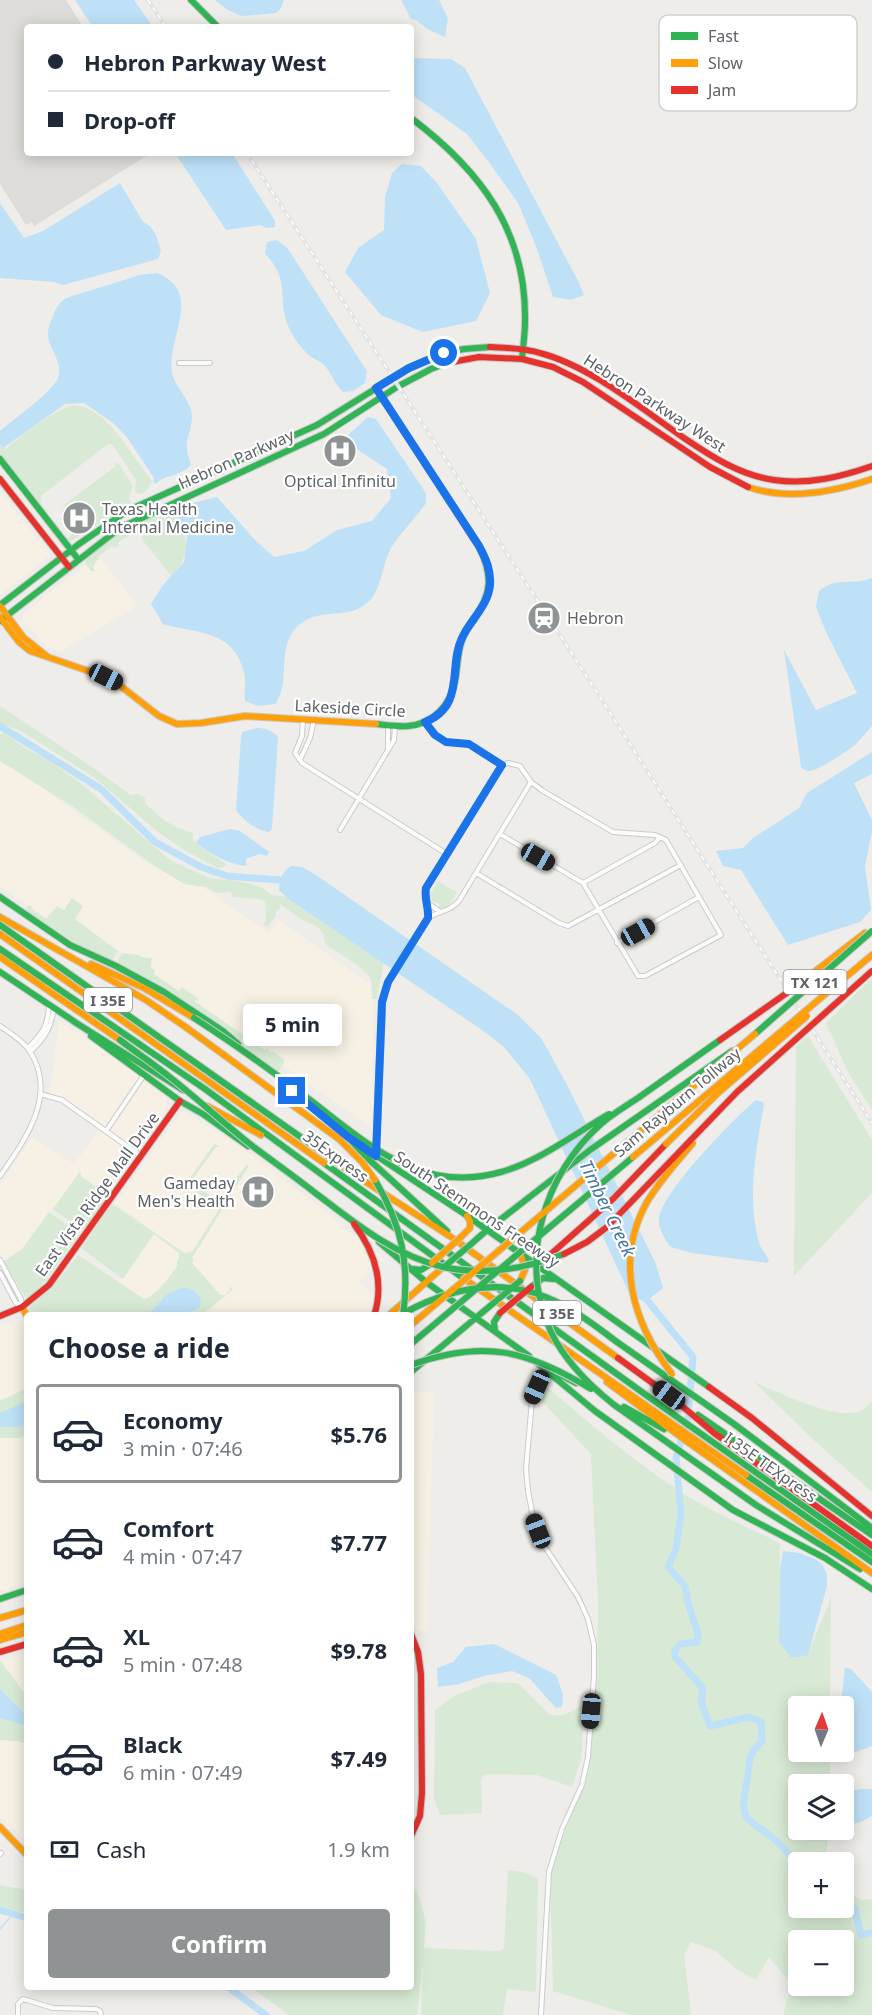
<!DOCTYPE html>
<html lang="en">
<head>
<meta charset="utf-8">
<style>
  body { margin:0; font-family:"Noto Sans",sans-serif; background:#f6f6f7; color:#1f2937; height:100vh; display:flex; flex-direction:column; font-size:22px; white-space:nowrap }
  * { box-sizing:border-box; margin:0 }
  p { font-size:20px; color:#747a83 }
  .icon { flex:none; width:33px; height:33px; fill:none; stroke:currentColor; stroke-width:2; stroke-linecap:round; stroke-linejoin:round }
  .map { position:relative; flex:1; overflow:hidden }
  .sheet { position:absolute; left:24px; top:1312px; width:390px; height:678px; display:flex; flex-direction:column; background:#fff; border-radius:6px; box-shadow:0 3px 15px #0003 }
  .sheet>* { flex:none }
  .top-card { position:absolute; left:24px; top:24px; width:390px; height:132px; border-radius:6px; box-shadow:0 3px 15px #0003; display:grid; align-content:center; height:132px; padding:0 24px; background:#fff }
  .needle { width:39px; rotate:2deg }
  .buttons { position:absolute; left:788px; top:1696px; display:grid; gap:12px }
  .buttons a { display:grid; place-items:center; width:66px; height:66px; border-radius:6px; background:#fff; box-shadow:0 3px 15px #0003; font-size:30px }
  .end { position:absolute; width:27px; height:27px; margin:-14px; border:8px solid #1a73e8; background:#fff; box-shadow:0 0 0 3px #fff }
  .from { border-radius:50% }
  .bubble { position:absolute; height:42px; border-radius:6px; background:#fff; box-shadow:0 3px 15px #0003; font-size:20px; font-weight:700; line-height:42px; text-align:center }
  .car { position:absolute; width:18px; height:36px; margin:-18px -9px; border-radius:8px; box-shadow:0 0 4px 2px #0007; background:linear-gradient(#222 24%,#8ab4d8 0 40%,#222 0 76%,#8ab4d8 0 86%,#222 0) }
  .top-card b { display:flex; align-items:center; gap:21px; height:57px; font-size:22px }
  .top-card b+b { border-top:2px solid #e0e1e3 }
  .top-card i { width:15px; height:15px; background:#1f2937 }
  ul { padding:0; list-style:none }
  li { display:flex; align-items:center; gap:18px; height:99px; margin:0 12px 9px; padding:0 12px; border:3px solid transparent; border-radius:6px }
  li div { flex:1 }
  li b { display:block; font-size:22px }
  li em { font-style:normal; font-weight:700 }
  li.active { border-color:#909394 }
  li>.icon { width:54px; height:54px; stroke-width:1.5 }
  h2 { padding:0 24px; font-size:27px; line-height:72px }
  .pay { display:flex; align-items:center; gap:15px; height:66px; padding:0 24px; font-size:22px }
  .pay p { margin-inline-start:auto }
  .cta { display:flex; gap:12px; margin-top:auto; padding:12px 24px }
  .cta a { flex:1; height:69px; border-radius:6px; background:#909394; color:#fff; font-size:24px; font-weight:700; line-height:69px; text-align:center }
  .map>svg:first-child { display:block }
  .commercial { fill:#f6f1e4 }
  .industrial { fill:#dedcd9 }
  .green { fill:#d8ead5; fill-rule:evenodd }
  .water { fill:#bee1f7 }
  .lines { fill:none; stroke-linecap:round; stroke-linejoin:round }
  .stream { stroke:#bee1f7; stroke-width:1.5 }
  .river { stroke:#bee1f7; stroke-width:7 }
  .street-casing { stroke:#cacbcb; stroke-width:6 }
  .fast-casing { stroke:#c9c9ca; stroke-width:8 }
  .slow-casing { stroke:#c9c9ca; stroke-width:8 }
  .jam-casing { stroke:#c9c9ca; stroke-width:8 }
  .street { stroke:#fcfcfc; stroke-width:4 }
  .fast { stroke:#30b455; stroke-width:6 }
  .slow { stroke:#ff9f0a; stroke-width:6 }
  .jam { stroke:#e5322d; stroke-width:6 }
  .rail-casing { stroke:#e3e4e3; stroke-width:4 }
  .rail { stroke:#fff; stroke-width:1.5; stroke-dasharray:4.5; stroke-linecap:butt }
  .fast-bridge-casing { stroke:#c9c9ca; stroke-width:8; stroke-linecap:butt }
  .slow-bridge-casing { stroke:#c9c9ca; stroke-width:8; stroke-linecap:butt }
  .jam-bridge-casing { stroke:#c9c9ca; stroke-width:8; stroke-linecap:butt }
  .fast-bridge { stroke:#30b455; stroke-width:6 }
  .slow-bridge { stroke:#ff9f0a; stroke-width:6 }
  .jam-bridge { stroke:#e5322d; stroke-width:6 }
  .route { stroke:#1a73e8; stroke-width:8 }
  .labels { text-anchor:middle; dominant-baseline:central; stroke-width:4.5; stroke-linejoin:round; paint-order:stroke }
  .shield { fill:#fff; stroke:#8e9195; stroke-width:1.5 }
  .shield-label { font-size:15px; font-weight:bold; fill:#5e6267 }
  .street-label { font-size:16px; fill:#5e6267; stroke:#fff }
  .poi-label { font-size:16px; fill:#5e6267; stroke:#fff; text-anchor:start }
  .water-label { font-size:18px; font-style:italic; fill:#4377a7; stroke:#fff }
  .key { fill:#fff; stroke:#cfd0d1; stroke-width:1.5 }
  .key-label { font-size:16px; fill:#5e6267 }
</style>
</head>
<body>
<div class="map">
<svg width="872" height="2015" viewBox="0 0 872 2015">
  <rect width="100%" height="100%" fill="#eeede9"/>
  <path class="commercial" d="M0 491 50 555 0 595Z
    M98 555 138 606 60 652 47 646 22 621 23 614Z
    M0 761 40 786 146 863 182 882 201 886 269 933 279 920 374 987 372 1128 62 911 53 923 0 886Z
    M59 1022 99 1045 166 1098 167 1106 105 1195 81 1176 80 1173 22 1249 3 1261 0 1255V1185L32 1137 74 1164 99 1130 62 1103 49 1100Z
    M182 1111 227 1137 324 1210 364 1245 381 1255 385 1259 359 1281 382 1305 379 1311 374 1315H194L220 1294 190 1260 192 1257 186 1253 149 1305 118 1283 154 1231 115 1204Z
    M21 1318 27 1331V1388L0 1401V1325Z
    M411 1391 434 1393 427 1632 415 1628 411 1625Z
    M27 1434V1582L0 1592V1438H21Z
    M27 1653V1697L0 1660Z
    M0 1740 18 1741 27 1744V1841L0 1817Z"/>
  <path class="industrial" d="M0 0H66L83 27H27V153H151L34 226 32 222 26 225 0 184Z"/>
  <path class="green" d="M74 405C110 409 131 456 152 481L147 490 141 494 135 493 136 480 112 444H108L41 496 42 500 40 502 45 509H49L43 512 0 456V441L6 449C20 435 55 410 74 405Z
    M116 463 119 464 133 486 129 497 131 504 69 542 67 540 76 530 61 511 65 507V504L116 466 114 464Z
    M173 505C186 533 194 551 172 577L141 538 148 531 144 519Z
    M136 522 141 528V532L139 530 118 542 119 545 115 548 112 546 98 557 100 559 96 561 93 568 95 571H91L85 563 86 561 85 558 109 539Z
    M0 706 95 769 131 795 138 794 145 798V803C161 818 171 827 193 833V841L227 865 218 868 186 851 157 831 95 778 21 731 0 723Z
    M5 733 23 747 48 760 79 782 170 860 209 878 244 882 263 888 271 895 283 896 294 900 384 961 377 999H372C371 993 373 985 371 980 364 967 339 953 326 945L323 933 318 927 299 918 280 904V908L276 911V917L267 926 263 925 266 920 265 901 259 899 232 897 231 892 217 893 206 887 184 884 149 862 72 806 0 761V734Z
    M438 881 445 885V886L457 892 448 907 440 908 438 903 431 901 429 896Z
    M72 898 83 906 75 919 118 951 113 959 108 960 64 940 25 912 28 906 32 905 31 908 46 919 57 906 64 910Z
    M123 953 140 955 141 957 152 958 151 968 155 970 154 974 179 991 182 987 199 999 194 1001 265 1050 267 1048 271 1053 272 1051 284 1059V1062L280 1070 275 1071 272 1070 224 1031 119 965 118 959Z
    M872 978V1110L849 1074 826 1023Z
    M808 1036 872 1140V1193L794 1276 796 1046Z
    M214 1144 220 1146 216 1147 191 1181 221 1204 223 1205 232 1190 230 1187 247 1164 249 1166 192 1258 194 1260 192 1263 220 1295H225L230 1290 229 1287 233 1288 231 1291 202 1315 32 1316 29 1310 30 1307 61 1277 78 1255 144 1299C155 1297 171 1275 178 1265L176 1262 179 1258V1253L154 1234 123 1279 81 1248 112 1204 186 1254 188 1252 190 1253V1251L192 1252 218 1211V1206L204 1197 201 1199 202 1196 188 1185 185 1187V1185Z
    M80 1171 81 1176 104 1193C106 1204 89 1223 82 1230L53 1209Z
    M49 1212 79 1234 40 1289 26 1298 3 1262 22 1249Z
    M754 1382C778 1392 833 1419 857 1412 863 1411 868 1404 872 1401V1492L818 1444Z
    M547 1387C599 1431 650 1476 710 1509 733 1521 757 1532 780 1543L779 1642 791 1658 808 1654 831 1598 830 1707H798V1752H830V1785H798V1830H828L826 1863H798V1908H843V1890L861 1900 872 1899V2015H784V2011L792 1985 769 1957 756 1980 736 1969 716 1951 691 1942 684 1955 691 2015H631L553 1991 550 1876 555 1857 584 1784 590 1751 597 1680 598 1603 591 1454 538 1397ZM798 1941H843V1986H798Z
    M27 1388V1434L21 1438H0V1401Z
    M0 1660 27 1697V1744L18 1741 0 1740Z
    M490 1682 518 1683 549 1714C563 1719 573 1710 585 1703L581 1760 572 1787 537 1775 486 1774 481 1778 482 1813 440 1815 434 1798 435 1710 456 1695Z
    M508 1870 523 1872 538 1879 536 1992 507 1989 503 2015H421L423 1963 417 2015H289L252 1988H411V1886L417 1891 426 1922 424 1948 500 1951 504 1948Z
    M0 1885 27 1890V1913L0 1907Z"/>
  <path class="water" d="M75 0H134L153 27H93Z
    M215 0H284L281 8 276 13 241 16 228 10Z
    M401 0H439L448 18 445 37 427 29 416 20 411 19Z
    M411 58 451 59 465 68 577 279 584 295 571 300 553 297 536 246 518 203 488 161 467 134 411 94Z
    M175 153H232L275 221V227L266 228 261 225 226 230Z
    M402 164 421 166 437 183 476 239 490 293 476 321 423 332 381 315 345 272 358 248 384 230 385 197 392 173Z
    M120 183 143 222 150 226 156 235 161 251 158 259 63 285 54 282 0 278V203L24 238 43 231Z
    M277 240 288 249 367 371 365 383 353 391 343 392C335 384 332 375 325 366 321 361 315 360 310 356 302 349 294 339 290 330 275 301 293 282 265 254L267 242Z
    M157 273C205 293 166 338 172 373 175 387 187 396 191 410 194 421 189 432 187 442 186 450 189 458 191 465 178 478 164 474 156 484L153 482 154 478 126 436 112 422 84 403 65 404 3 448 0 443V431C14 419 51 393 58 378 64 363 48 348 48 334 48 328 50 322 53 316 56 308 59 303 66 298L140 275Z
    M368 417 376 419 426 493V503C416 518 398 535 390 550 381 568 382 591 366 604 345 621 315 605 294 630 277 652 291 683 275 704L258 706 245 701C244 691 246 680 244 672 233 629 197 634 163 624L151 604 163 585 184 562 187 537 178 517 193 503 217 497 255 540 274 557 304 551 337 530 372 521 391 498 387 469 355 448 347 436Z
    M872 578V726C866 732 861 739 856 744 846 752 821 769 810 771 805 771 805 770 801 767L784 650 816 710 857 693 826 632 816 607 819 591C837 576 851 586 872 578Z
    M256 728C266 728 271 730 278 737L272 829 269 832C257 831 243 820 236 810L241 736 243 732Z
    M872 752V774L854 783 872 820V832L865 866 871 910 860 922 788 945 741 870 723 866 716 851 743 848 753 838 799 808 807 793Z
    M230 829 240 831 269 852 267 856 259 854 246 859V866C226 864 212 854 196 843L200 837Z
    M291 866 302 867 316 875 518 1015 541 1038 565 1081 656 1264 663 1288 645 1302 630 1295 530 1079 503 1046 479 1028 287 898 279 890C280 880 281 872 291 866Z
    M756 1100 763 1102 764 1105C756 1148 746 1203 760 1245 762 1251 767 1255 769 1261L767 1263 692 1253 671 1247C665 1240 658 1228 659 1218 663 1191 734 1118 756 1100Z
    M184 1287C192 1289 198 1292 201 1300L199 1308 183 1315H148L166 1295Z
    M27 1401V1422L21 1427H0V1413Z
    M783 1551 800 1553 815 1559 822 1564 827 1574V1586L808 1655 791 1658 779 1642 780 1569Z
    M494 1644 556 1675 563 1694 562 1707 556 1708 529 1678 512 1671 484 1676 459 1684 438 1687 437 1668 453 1662 466 1647Z
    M845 1668 851 1669 872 1692V1746L856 1752 843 1747V1727L847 1717 841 1704Z
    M0 1689 27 1716V1726L0 1718Z
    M860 1789H872V1816L859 1823 846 1824 843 1818V1793Z"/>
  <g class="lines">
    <path class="stream" d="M0 1929 13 1914"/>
    <path class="river" d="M0 726 101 789 155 842 201 867 227 876 280 880 287 884
      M647 1291V1300L693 1357 688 1417 676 1458 681 1514 676 1549 668 1567 685 1586 688 1603 698 1634 697 1642 680 1644 675 1650V1657L703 1688 701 1702 710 1726 749 1717 761 1722 762 1741C749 1754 750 1757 748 1774 747 1787 740 1803 746 1816 750 1824 761 1828 768 1834 779 1842 788 1854 798 1863
      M843 1902 855 1909 861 1935 872 1933
      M0 1910 27 1918
      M229 1988 266 2015"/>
    <g class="street-casing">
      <path id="street" d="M179 363H210
        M303 719 302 736 295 753 302 763 447 854
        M425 722 435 735 446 742 469 744 503 765
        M388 725V749
        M300 760 310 738 314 720
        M340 830 394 740 395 725
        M500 834 583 883 638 976H645L721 935 666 840 655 835 613 832 543 791 531 782 520 766 508 763 503 765
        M476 873 559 923 568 926 681 865
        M583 883 655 843 660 837
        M427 903 439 911
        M428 918C441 910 449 912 459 901L531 782
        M617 943 699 897
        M382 1011C383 976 411 948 428 918 429 908 424 899 426 888L503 765
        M0 1026C10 1033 22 1040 29 1050 59 1094 25 1140 0 1176
        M28 1048C43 1033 48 1026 49 1005
        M30 1052C45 1038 51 1028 54 1008
        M40 1094 62 1100 141 1156
        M106 1131 144 1075
        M0 1260 21 1299 22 1307
        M0 1273 16 1303 21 1306
        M0 1854 1 1853
        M18 2015V2004L23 1999 53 2008 96 2009 100 2011 101 2015
        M541 2015 549 1872 562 1829 582 1785 588 1757 594 1676V1645L588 1619 578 1597 543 1544 533 1517 528 1491 526 1469 532 1400 537 1387 550 1374"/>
    </g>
    <g class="fast-casing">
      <path id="fast" d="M191 0 218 27
        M411 118C480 170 527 231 525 322 525 334 523 347 522 359
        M0 459 78 559
        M0 605 79 544 127 511 317 425 409 368 444 353 464 349 490 347
        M0 621 120 528 324 434 397 387 431 369 447 363
        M376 724C386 725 398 727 408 726 433 724 451 705 455 681 458 667 457 653 462 640 464 632 469 626 474 620 492 593 493 576 479 546L376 388
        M0 897 70 945 116 966 164 992 223 1031 238 1044
        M0 925 312 1145
        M0 949 205 1089 463 1278
        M0 972 75 1022
        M73 1021 183 1090
        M91 1036 180 1101 203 1114 248 1146
        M289 1087 348 1137 466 1215 709 1387
        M348 1137 364 1155 447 1231
        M376 1152 382 1011
        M324 1163 653 1400 872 1554
        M487 1230 590 1150 732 1051
        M379 1242 426 1282 529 1356
        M470 1245 487 1230
        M413 1269 421 1270 432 1263
        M531 1287 543 1278 553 1279
        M495 1331 494 1322 500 1313
        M617 1342 734 1424 872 1528
        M536 1362 595 1411 733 1510 825 1558 872 1589
        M546 1367 576 1383
        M411 1372 484 1311
        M613 1404 756 1505 860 1569
        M624 1407 664 1429
        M698 1415 872 1535
        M746 1475 872 1562
        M0 1599 27 1590"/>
    </g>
    <g class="slow-casing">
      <path id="slow" d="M748 487C788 501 833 492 872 479
        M0 606 23 637 48 657
        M0 617 19 642 30 651 106 677 118 684 159 716 177 724 201 723 245 716 376 724
        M0 917 146 1000 187 1028
        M0 934 324 1163
        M0 957 120 1040
        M91 964 144 988 194 1018
        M791 990 865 933
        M823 996 872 955
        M207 1106 261 1135
        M312 1145 355 1175 454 1239 618 1358
        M461 1237 470 1228V1221L467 1216
        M463 1278 746 1475
        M520 1281 525 1270 521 1255
        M22 1307 27 1316
        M388 1316 441 1269
        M607 1382 685 1440 872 1573
        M0 1618 27 1610
        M0 1634 27 1625
        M0 1640 27 1632
        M0 1827 27 1855"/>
    </g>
    <g class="jam-casing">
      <path id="jam" d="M490 347C507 348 524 348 540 353 590 366 642 409 684 438 712 457 740 475 774 480 808 485 840 477 872 466
        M447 363 479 357 522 359 553 367 583 382 710 467 748 487
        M0 479 69 567
        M542 1262 613 1199 666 1144
        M0 1316 22 1307 49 1285 180 1101
        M618 1358 669 1395 714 1433 872 1546
        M709 1387 752 1418 872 1516
        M411 1634 418 1652 421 1674 422 1793 420 1816 411 1836
        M0 1652 27 1644"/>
    </g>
    <use href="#street" class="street"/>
    <use href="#fast" class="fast"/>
    <use href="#slow" class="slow"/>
    <use href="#jam" class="jam"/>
    <g class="rail-casing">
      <path id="rail" d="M148 0 166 27
        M247 153 589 680 872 1123"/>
    </g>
    <use href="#rail" class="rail"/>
    <g class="fast-bridge-casing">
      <path id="fast-bridge" d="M194 1018C231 1042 267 1067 302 1094 363 1139 417 1196 501 1172 540 1161 574 1134 609 1114
        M755 1034 872 931
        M120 1040C137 1053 155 1065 171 1078 200 1101 227 1126 255 1148 275 1163 295 1177 314 1192 354 1222 393 1255 443 1267 485 1276 525 1269 564 1254
        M375 1180C402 1225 410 1265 403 1316
        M444 1267 470 1245
        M484 1311 520 1281
        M404 1313C454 1286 507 1276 559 1303 580 1313 598 1328 617 1342
        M411 1344 633 1157
        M411 1365C483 1339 527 1350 591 1389
        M613 1404C588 1384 565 1361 551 1332 518 1261 543 1175 601 1124 612 1114 626 1106 638 1098 666 1078 693 1059 720 1040"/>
    </g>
    <g class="slow-bridge-casing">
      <path id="slow-bridge" d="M187 1028 339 1139 362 1162 375 1180
        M666 1144 718 1093 807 1016
        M633 1157 823 996
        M432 1263 461 1237
        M411 1325 755 1034
        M672 1374C633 1323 614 1261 647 1202 660 1180 677 1162 693 1143"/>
    </g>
    <g class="jam-bridge-casing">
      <path id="jam-bridge" d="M720 1040 791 990
        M354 1224C375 1252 385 1282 374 1316
        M564 1254 587 1242 607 1227 737 1092 872 971
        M500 1313 531 1287"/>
    </g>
    <use href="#fast-bridge" class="fast-bridge"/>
    <use href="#slow-bridge" class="slow-bridge"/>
    <use href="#jam-bridge" class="jam-bridge"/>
  </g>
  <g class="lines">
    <path class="route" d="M292 1091 348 1137 376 1156 382 1002 388 982 428 918C429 908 424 899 426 888L502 765 469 744 446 742 435 735 425 722C466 706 448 666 462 638 470 620 488 606 490 585 491 570 486 559 479 546L376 388 409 368 444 353"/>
  </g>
  <defs>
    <g id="hospital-disc" transform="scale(1.725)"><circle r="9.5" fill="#909394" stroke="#fff"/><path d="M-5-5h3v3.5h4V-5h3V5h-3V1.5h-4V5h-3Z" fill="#fff"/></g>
    <g id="station-disc" transform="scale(1.725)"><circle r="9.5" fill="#909394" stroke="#fff"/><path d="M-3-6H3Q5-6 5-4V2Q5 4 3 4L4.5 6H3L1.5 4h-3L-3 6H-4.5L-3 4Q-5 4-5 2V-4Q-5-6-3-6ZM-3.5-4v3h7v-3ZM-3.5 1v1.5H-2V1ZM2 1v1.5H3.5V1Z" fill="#fff"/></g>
  </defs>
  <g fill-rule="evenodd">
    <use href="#hospital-disc" x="340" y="451"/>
    <use href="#hospital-disc" x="79" y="518"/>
    <use href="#station-disc" x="544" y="618"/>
    <use href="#hospital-disc" x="258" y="1192"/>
  </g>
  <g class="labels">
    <g class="shield">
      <rect x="783.5" y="970" width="63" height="24" rx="4.5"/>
      <rect x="84" y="988" width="48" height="24" rx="4.5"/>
      <rect x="533" y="1301" width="48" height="24" rx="4.5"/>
    </g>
    <g class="shield-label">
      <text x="815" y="982">TX 121</text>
      <text x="108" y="1000">I 35E</text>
      <text x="557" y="1313">I 35E</text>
    </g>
    <g class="street-label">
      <text transform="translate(655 403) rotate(33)">Hebron Parkway West</text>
      <text transform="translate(236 459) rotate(-24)">Hebron Parkway</text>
      <text transform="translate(350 708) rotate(3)">Lakeside Circle</text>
      <text transform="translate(677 1102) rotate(-40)">Sam Rayburn Tollway</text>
      <text transform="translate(336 1156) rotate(36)">35Express</text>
      <text transform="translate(97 1194) rotate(-54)">East Vista Ridge Mall Drive</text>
      <text transform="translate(477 1209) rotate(34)">South Stemmons Freeway</text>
      <text transform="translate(771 1467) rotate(35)">I 35E TEXpress</text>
    </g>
    <g class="poi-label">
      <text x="340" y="481" text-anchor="middle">Optical Infinitu</text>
      <text x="102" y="509">Texas Health<tspan x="102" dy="18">Internal Medicine</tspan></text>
      <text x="567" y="618">Hebron</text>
      <text x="235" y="1183" text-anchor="end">Gameday<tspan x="235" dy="18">Men's Health</tspan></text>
    </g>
    <g class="water-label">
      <text transform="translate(608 1208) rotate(64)">Timber Creek</text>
    </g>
  </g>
  <rect x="659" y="15" width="198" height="96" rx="9" class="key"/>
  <rect x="671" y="32" width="27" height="8" fill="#30b455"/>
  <rect x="671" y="59" width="27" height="8" fill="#ff9f0a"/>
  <rect x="671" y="86" width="27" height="8" fill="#e5322d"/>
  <g class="key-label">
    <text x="708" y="42">Fast</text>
    <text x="708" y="69">Slow</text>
    <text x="708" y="96">Jam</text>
  </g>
</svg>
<div class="buttons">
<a><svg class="needle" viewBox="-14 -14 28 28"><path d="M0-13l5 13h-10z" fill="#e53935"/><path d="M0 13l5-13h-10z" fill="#747a83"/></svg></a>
<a><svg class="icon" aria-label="layers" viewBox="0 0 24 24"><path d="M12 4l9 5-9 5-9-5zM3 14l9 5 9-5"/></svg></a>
<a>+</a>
<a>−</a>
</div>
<i class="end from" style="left:444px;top:353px"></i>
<i class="end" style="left:292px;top:1091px"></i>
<div class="bubble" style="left:243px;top:1004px;width:99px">5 min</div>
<i class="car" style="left:106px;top:677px;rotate:117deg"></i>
<i class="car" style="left:538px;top:857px;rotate:119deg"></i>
<i class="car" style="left:638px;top:932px;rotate:61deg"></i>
<i class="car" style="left:537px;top:1387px;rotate:204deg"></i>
<i class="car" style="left:669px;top:1395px;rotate:306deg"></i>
<i class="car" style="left:538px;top:1531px;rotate:339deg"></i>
<i class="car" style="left:591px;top:1711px;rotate:185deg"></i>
<div class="top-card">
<b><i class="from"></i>Hebron Parkway West</b>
<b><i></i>Drop-off</b>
</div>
<section class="sheet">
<h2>Choose a ride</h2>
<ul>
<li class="active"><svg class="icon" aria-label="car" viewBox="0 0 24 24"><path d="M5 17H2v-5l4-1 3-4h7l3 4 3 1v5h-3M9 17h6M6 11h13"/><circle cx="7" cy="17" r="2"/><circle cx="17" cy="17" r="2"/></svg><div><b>Economy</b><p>3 min · 07:46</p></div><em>$5.76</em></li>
<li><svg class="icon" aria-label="car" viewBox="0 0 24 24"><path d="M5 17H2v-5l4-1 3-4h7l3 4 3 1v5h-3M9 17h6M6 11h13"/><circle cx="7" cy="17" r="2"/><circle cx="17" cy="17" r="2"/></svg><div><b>Comfort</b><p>4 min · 07:47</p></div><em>$7.77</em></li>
<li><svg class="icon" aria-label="car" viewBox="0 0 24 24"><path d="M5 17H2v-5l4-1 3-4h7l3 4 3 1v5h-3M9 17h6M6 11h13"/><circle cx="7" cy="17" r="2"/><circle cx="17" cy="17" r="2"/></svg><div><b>XL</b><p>5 min · 07:48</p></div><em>$9.78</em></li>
<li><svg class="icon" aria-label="car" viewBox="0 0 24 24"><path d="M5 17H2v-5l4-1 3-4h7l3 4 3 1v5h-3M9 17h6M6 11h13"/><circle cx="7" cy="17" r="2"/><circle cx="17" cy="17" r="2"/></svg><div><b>Black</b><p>6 min · 07:49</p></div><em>$7.49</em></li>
</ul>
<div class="pay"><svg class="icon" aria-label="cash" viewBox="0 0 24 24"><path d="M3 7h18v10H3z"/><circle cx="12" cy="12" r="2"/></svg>Cash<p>1.9 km</p></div>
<div class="cta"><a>Confirm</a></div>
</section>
</div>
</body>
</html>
